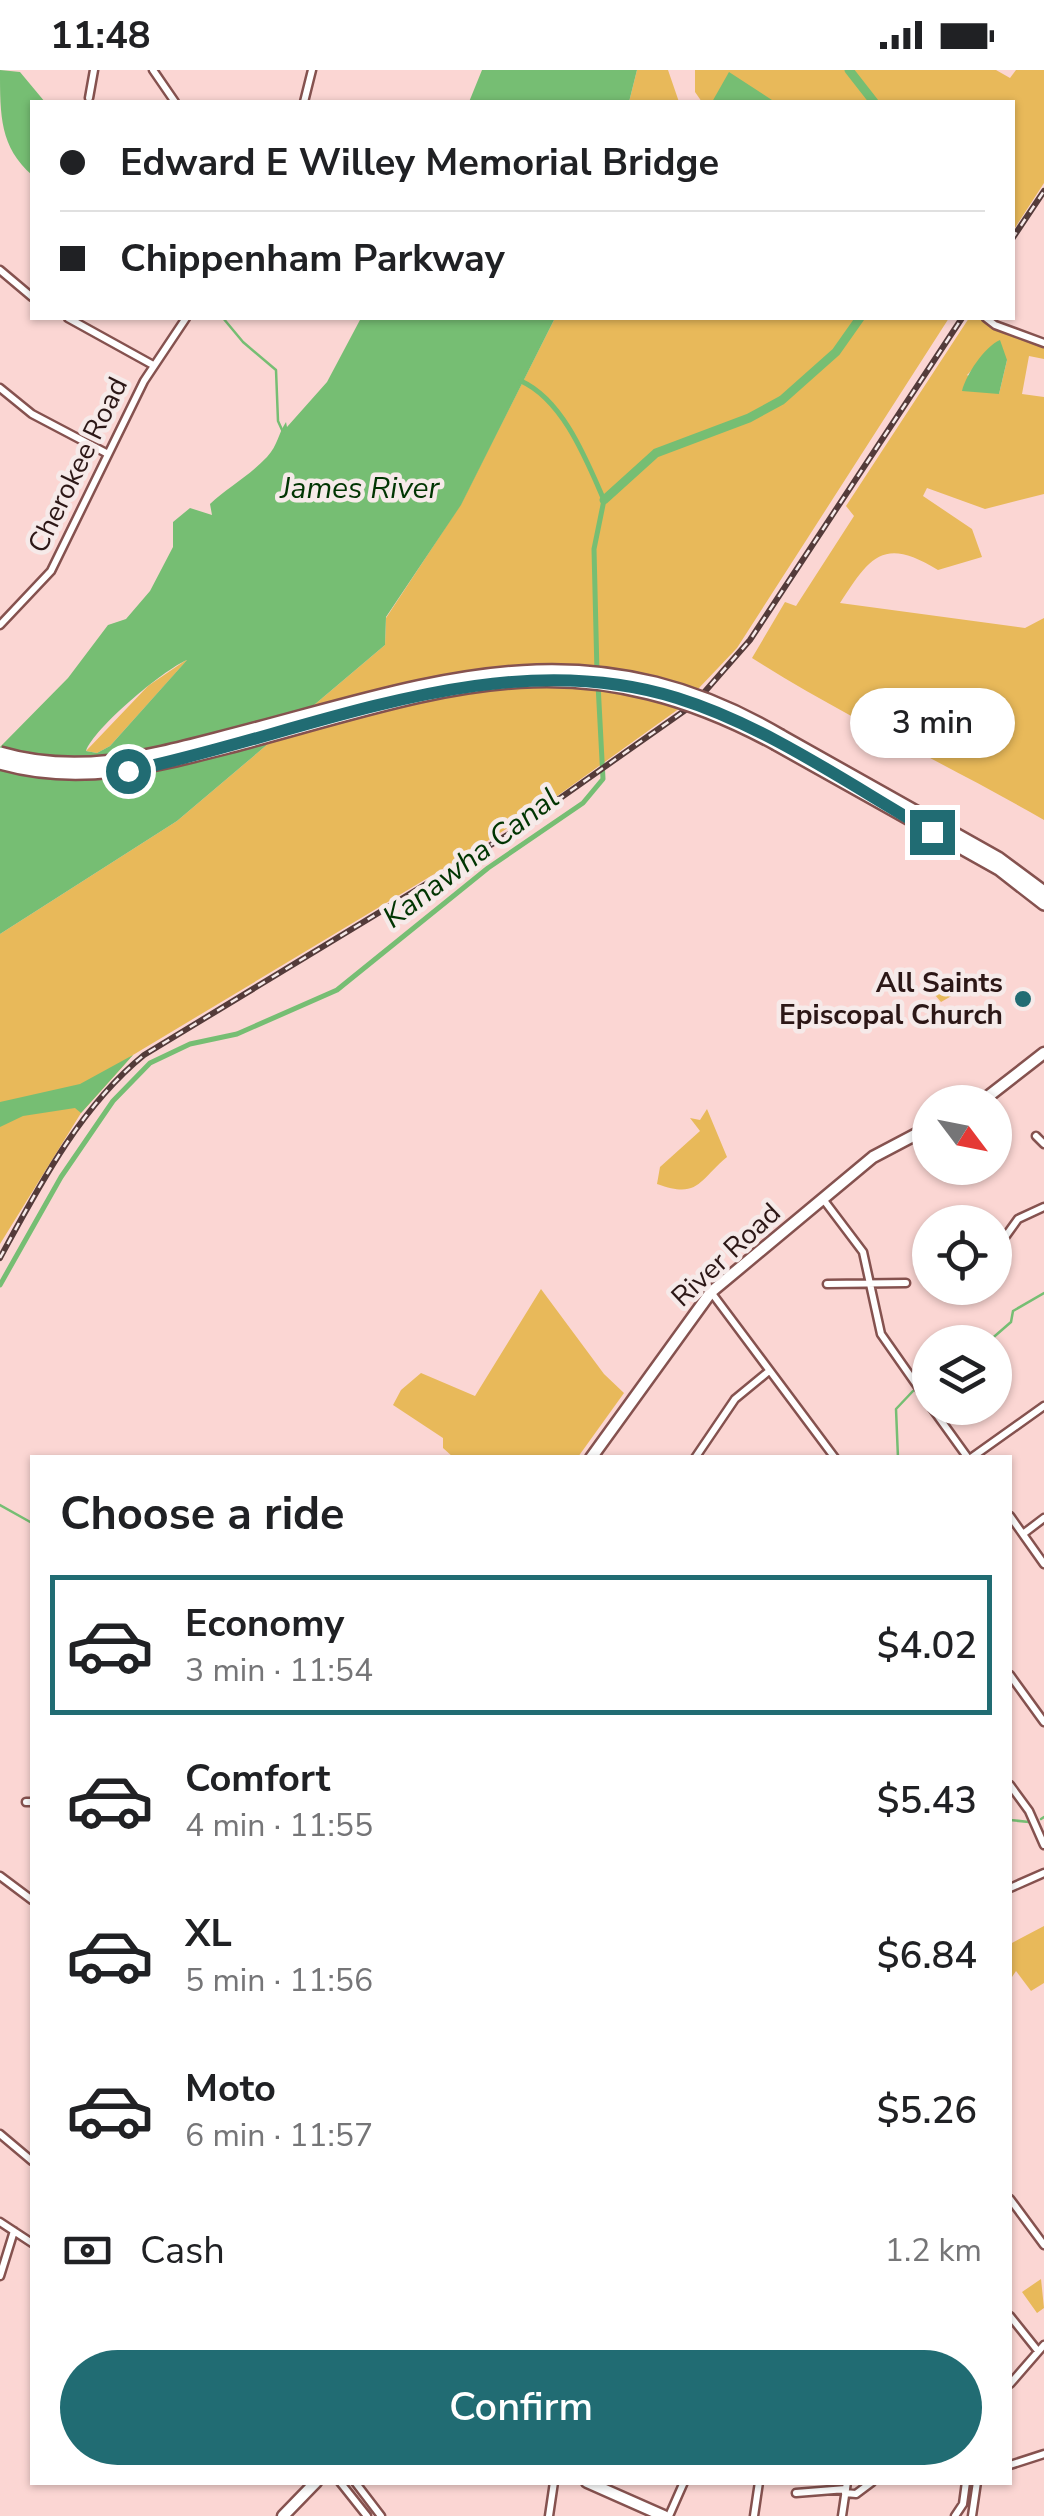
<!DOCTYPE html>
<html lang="en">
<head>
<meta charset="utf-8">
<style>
  body { margin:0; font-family:"Nunito Sans",sans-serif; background:#f2f2f2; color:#202124; height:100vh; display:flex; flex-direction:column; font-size:38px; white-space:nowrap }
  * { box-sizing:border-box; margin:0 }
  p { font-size:32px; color:#757577 }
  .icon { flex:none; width:55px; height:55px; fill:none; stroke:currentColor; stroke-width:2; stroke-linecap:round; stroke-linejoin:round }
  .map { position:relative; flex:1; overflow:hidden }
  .drawer { position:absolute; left:30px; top:1385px; width:982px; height:1030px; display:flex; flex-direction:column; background:#fff; border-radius:0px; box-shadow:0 2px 8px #0004 }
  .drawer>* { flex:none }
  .hud { position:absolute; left:30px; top:30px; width:985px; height:220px; border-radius:0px; box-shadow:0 2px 8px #0004; display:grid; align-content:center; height:220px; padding:0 30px; background:#fff }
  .needle { width:65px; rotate:122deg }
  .buttons { position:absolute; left:912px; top:1015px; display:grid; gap:20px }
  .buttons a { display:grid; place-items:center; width:100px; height:100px; border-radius:50%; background:#fff; box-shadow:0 2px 8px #0004; font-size:50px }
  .end { position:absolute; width:45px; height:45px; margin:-22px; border:12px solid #216c73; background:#fff; box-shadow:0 0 0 5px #fff }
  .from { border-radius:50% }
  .bubble { position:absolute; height:70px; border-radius:35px; background:#fff; box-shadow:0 2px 8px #0004; font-size:32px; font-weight:600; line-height:70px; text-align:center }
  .hud b { display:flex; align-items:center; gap:35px; height:95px; font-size:38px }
  .hud b+b { border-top:2px solid #e0e0e0 }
  .hud i { width:25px; height:25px; background:#202124 }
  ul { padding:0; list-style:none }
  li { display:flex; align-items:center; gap:30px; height:140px; margin:0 20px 15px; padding:0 10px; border:5px solid transparent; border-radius:0px }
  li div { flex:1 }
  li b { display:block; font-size:38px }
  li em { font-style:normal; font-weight:600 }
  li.on { border-color:#216c73 }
  li>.icon { width:90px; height:90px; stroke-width:1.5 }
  h2 { padding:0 30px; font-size:45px; line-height:120px }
  .pay { display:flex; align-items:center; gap:25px; height:110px; padding:0 30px; font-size:38px }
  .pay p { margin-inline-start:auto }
  .button { display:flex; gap:20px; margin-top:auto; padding:20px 30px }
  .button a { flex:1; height:115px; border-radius:60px; background:#216c73; color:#fff; font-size:40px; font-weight:600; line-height:115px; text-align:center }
  .status { display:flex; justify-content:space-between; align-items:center; height:70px; padding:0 50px; background:#fff; direction:ltr }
  .status svg { height:28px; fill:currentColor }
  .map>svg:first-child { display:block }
  .green { fill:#e8b95a; fill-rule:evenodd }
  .water { fill:#76be73; fill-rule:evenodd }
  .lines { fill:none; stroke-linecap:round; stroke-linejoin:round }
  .stream { stroke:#76be73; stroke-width:2.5 }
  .canal { stroke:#76be73; stroke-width:5 }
  .river { stroke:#76be73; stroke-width:9 }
  .minor-casing { stroke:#85524f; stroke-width:11 }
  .major-casing { stroke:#85524f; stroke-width:15 }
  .highway-casing { stroke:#85524f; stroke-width:16 }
  .minor { stroke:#fff; stroke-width:6 }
  .major { stroke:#fff; stroke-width:10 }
  .highway { stroke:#fff; stroke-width:11 }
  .rail-casing { stroke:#543b3a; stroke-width:6 }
  .rail { stroke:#f6eae9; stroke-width:2.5; stroke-dasharray:8; stroke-linecap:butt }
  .highway-bridge-casing { stroke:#85524f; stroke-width:16; stroke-linecap:butt }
  .highway-bridge { stroke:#fff; stroke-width:11 }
  .route { stroke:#216c73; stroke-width:12 }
  .poi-dot { fill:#216c73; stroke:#f6eae9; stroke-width:4 }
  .labels { text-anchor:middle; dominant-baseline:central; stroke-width:9; stroke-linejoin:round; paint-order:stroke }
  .street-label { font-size:28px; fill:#2c1716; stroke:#f6eae9 }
  .poi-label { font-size:28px; font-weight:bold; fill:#2c1716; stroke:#f6eae9; text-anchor:end }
  .water-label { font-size:30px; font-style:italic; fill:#003502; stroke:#f6eae9 }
</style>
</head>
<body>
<div class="status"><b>11:48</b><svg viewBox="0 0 49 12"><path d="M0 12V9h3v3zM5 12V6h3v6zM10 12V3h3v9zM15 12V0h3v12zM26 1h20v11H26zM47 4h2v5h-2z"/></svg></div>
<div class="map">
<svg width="1044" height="2446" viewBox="0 0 1044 2446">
  <rect width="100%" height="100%" fill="#fbd6d3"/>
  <path class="green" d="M637 0H668L679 32H629Z
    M695 0H996L1010 8 1016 0H1044V113L1013 161 1012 32H702L695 22Z
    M555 248H949L737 578 680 638 553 729 461 788 133 985 81 1043 0 1174V864L177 751 385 575 386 548 461 434Z
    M969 248H982L996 260 1044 276V289L1029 286 1022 324 1044 327V424L985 439 927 418 923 426 972 459 982 487 938 500C883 466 870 487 840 533L1025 558 1044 548V750C947 694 846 648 752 588L785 532 796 536 854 446 846 436ZM1007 290 999 324 967 305 980 292Z
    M189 588 110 676 97 683 86 681 148 616Z
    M954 904 962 920 941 932 928 917Z
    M707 1039 727 1087C698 1111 699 1129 657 1114L660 1097 700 1061 690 1048 700 1050Z
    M541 1219 604 1304 624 1323 578 1387H453L443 1378V1368L393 1335 401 1320 421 1303 475 1326Z
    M1044 1856V1913L1031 1921 1016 1901 1010 1910V1874Z
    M1041 2209 1044 2238 1037 2243 1022 2222Z"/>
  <path class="water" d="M0 0 20 2 45 32H32V105C0 77 0 46 0 0Z
    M482 0H637L629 32H469Z
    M729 2 775 32H712Z
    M361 248H555L461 435 386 547 385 575 177 751 0 864V677L68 608 108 555 126 549 150 521 173 477V452L190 438 212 445 210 434C227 418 249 406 267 387 278 375 278 364 286 352L287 357 327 312ZM187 590 110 676 97 683 86 681C94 658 163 600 187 590Z
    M1000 270 1007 290 999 324 962 321C966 305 984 277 1000 270Z
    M133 985 81 1043 75 1038 23 1046 0 1057V1032L80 1014Z"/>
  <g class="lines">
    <path class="stream" d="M223 248 243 272 276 300 278 351 283 362
      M988 1272 1011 1252 1013 1241 1044 1223
      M924 1313 930 1309
      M898 1388 896 1339 913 1321
      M0 1435 32 1453
      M1041 1749 1044 1747
      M1010 1750 1029 1752"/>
    <path class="canal" d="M521 311C563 330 586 389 604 430L594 479 597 603
      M0 1215 61 1107 113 1031 150 993 190 974 237 964 337 920 488 798 583 733 603 709 598 614"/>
    <path class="river" d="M849 0 874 32
      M604 430 656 383 749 348 782 330 836 282 860 248"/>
    <g class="minor-casing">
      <path id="minor" d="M153 0 175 32
        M89 28 94 0
        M304 32 312 0
        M0 200 32 227
        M68 248 153 295
        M986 248 995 255 1044 273
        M0 318 32 344 108 384
        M0 555 51 501 144 311 186 248
        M1036 1066 1044 1074
        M823 1129 863 1182 881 1264 930 1334
        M995 1181 1018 1149 1044 1137
        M827 1214 906 1213
        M711 1222 835 1388
        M932 1338 968 1388
        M695 1388 735 1329 769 1301
        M971 1388 1044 1336
        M1010 1446 1044 1494
        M1023 1464 1044 1448
        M1010 1605 1044 1652
        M1010 1715 1029 1741 1044 1775
        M26 1732H32
        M0 1806 32 1830
        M1010 1818 1044 1803
        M0 2064 32 2091
        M1010 2129 1044 2175
        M0 2152 32 2173
        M0 2206 14 2161
        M1010 2246 1038 2281
        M1010 2314 1044 2275
        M1010 2395 1044 2384
        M340 2412 367 2446
        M355 2412 381 2446
        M796 2423 846 2419
        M845 2423 856 2424 872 2412
        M549 2446 554 2412
        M669 2446 684 2412
        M754 2446 759 2412
        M842 2446 847 2412
        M955 2446 963 2434 966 2412
        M972 2446 977 2412"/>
    </g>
    <g class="major-casing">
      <path id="major" d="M981 1032 1044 983
        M591 1388 711 1222 873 1087 930 1057
        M587 2412 664 2446
        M283 2446 316 2412"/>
    </g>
    <g class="highway-casing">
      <path id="highway" d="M781 666 998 788 1044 822
        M776 674 999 799 1044 834"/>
    </g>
    <use href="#minor" class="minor"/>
    <use href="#major" class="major"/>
    <use href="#highway" class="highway"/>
    <g class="rail-casing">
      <path id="rail" d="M1012 169 1044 121
        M0 1188C39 1116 80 1037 144 985L512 762 694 634 750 570 962 248"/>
    </g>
    <use href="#rail" class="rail"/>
    <g class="highway-bridge-casing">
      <path id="highway-bridge" d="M0 683C75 705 143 688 216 669 422 617 580 547 781 666
        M0 693C80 716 154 696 232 676 441 620 572 563 776 674"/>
    </g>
    <use href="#highway-bridge" class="highway-bridge"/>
  </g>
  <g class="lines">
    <path class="route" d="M128 701C305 665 496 571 677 628 767 656 850 715 932 762"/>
  </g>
  <circle class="poi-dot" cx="1023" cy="929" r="10"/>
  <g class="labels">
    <g class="street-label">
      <text transform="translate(78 395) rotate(-64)">Cherokee Road</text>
      <text transform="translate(726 1185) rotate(-43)">River Road</text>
    </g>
    <g class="poi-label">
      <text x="1003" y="913">All Saints<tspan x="1003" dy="32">Episcopal Church</tspan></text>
    </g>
    <g class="water-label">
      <text x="360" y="418">James River</text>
      <text transform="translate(471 788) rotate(-37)">Kanawha Canal</text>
    </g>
  </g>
</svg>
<div class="buttons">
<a><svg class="needle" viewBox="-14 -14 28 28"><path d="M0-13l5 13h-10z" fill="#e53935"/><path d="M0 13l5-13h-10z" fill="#757577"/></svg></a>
<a><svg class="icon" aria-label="locate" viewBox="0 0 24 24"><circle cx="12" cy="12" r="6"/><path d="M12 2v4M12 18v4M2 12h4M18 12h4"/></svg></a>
<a><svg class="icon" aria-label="layers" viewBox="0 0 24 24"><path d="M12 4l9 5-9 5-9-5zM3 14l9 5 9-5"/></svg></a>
</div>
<i class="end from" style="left:128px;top:701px"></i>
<i class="end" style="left:932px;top:762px"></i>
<div class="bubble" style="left:850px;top:618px;width:165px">3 min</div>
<div class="hud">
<b><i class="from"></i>Edward E Willey Memorial Bridge</b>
<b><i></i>Chippenham Parkway</b>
</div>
<section class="drawer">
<h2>Choose a ride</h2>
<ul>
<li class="on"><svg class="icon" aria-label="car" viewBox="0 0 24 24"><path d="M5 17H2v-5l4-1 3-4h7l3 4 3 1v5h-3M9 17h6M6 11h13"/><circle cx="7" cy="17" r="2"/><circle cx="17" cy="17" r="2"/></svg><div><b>Economy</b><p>3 min · 11:54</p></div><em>$4.02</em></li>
<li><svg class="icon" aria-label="car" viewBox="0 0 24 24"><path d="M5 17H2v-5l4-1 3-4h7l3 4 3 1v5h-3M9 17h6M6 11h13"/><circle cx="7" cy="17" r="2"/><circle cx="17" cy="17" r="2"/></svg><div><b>Comfort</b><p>4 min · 11:55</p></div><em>$5.43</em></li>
<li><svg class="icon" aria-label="car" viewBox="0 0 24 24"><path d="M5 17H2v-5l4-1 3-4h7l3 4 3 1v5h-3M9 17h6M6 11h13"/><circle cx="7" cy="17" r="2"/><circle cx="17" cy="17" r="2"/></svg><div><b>XL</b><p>5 min · 11:56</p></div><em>$6.84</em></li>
<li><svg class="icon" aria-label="car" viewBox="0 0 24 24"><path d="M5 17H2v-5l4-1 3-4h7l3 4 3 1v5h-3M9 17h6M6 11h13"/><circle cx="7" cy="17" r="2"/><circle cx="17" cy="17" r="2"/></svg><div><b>Moto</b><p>6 min · 11:57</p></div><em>$5.26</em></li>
</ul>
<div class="pay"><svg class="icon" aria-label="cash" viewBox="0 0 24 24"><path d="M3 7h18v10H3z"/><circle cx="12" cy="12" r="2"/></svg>Cash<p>1.2 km</p></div>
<div class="button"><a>Confirm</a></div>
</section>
</div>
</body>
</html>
